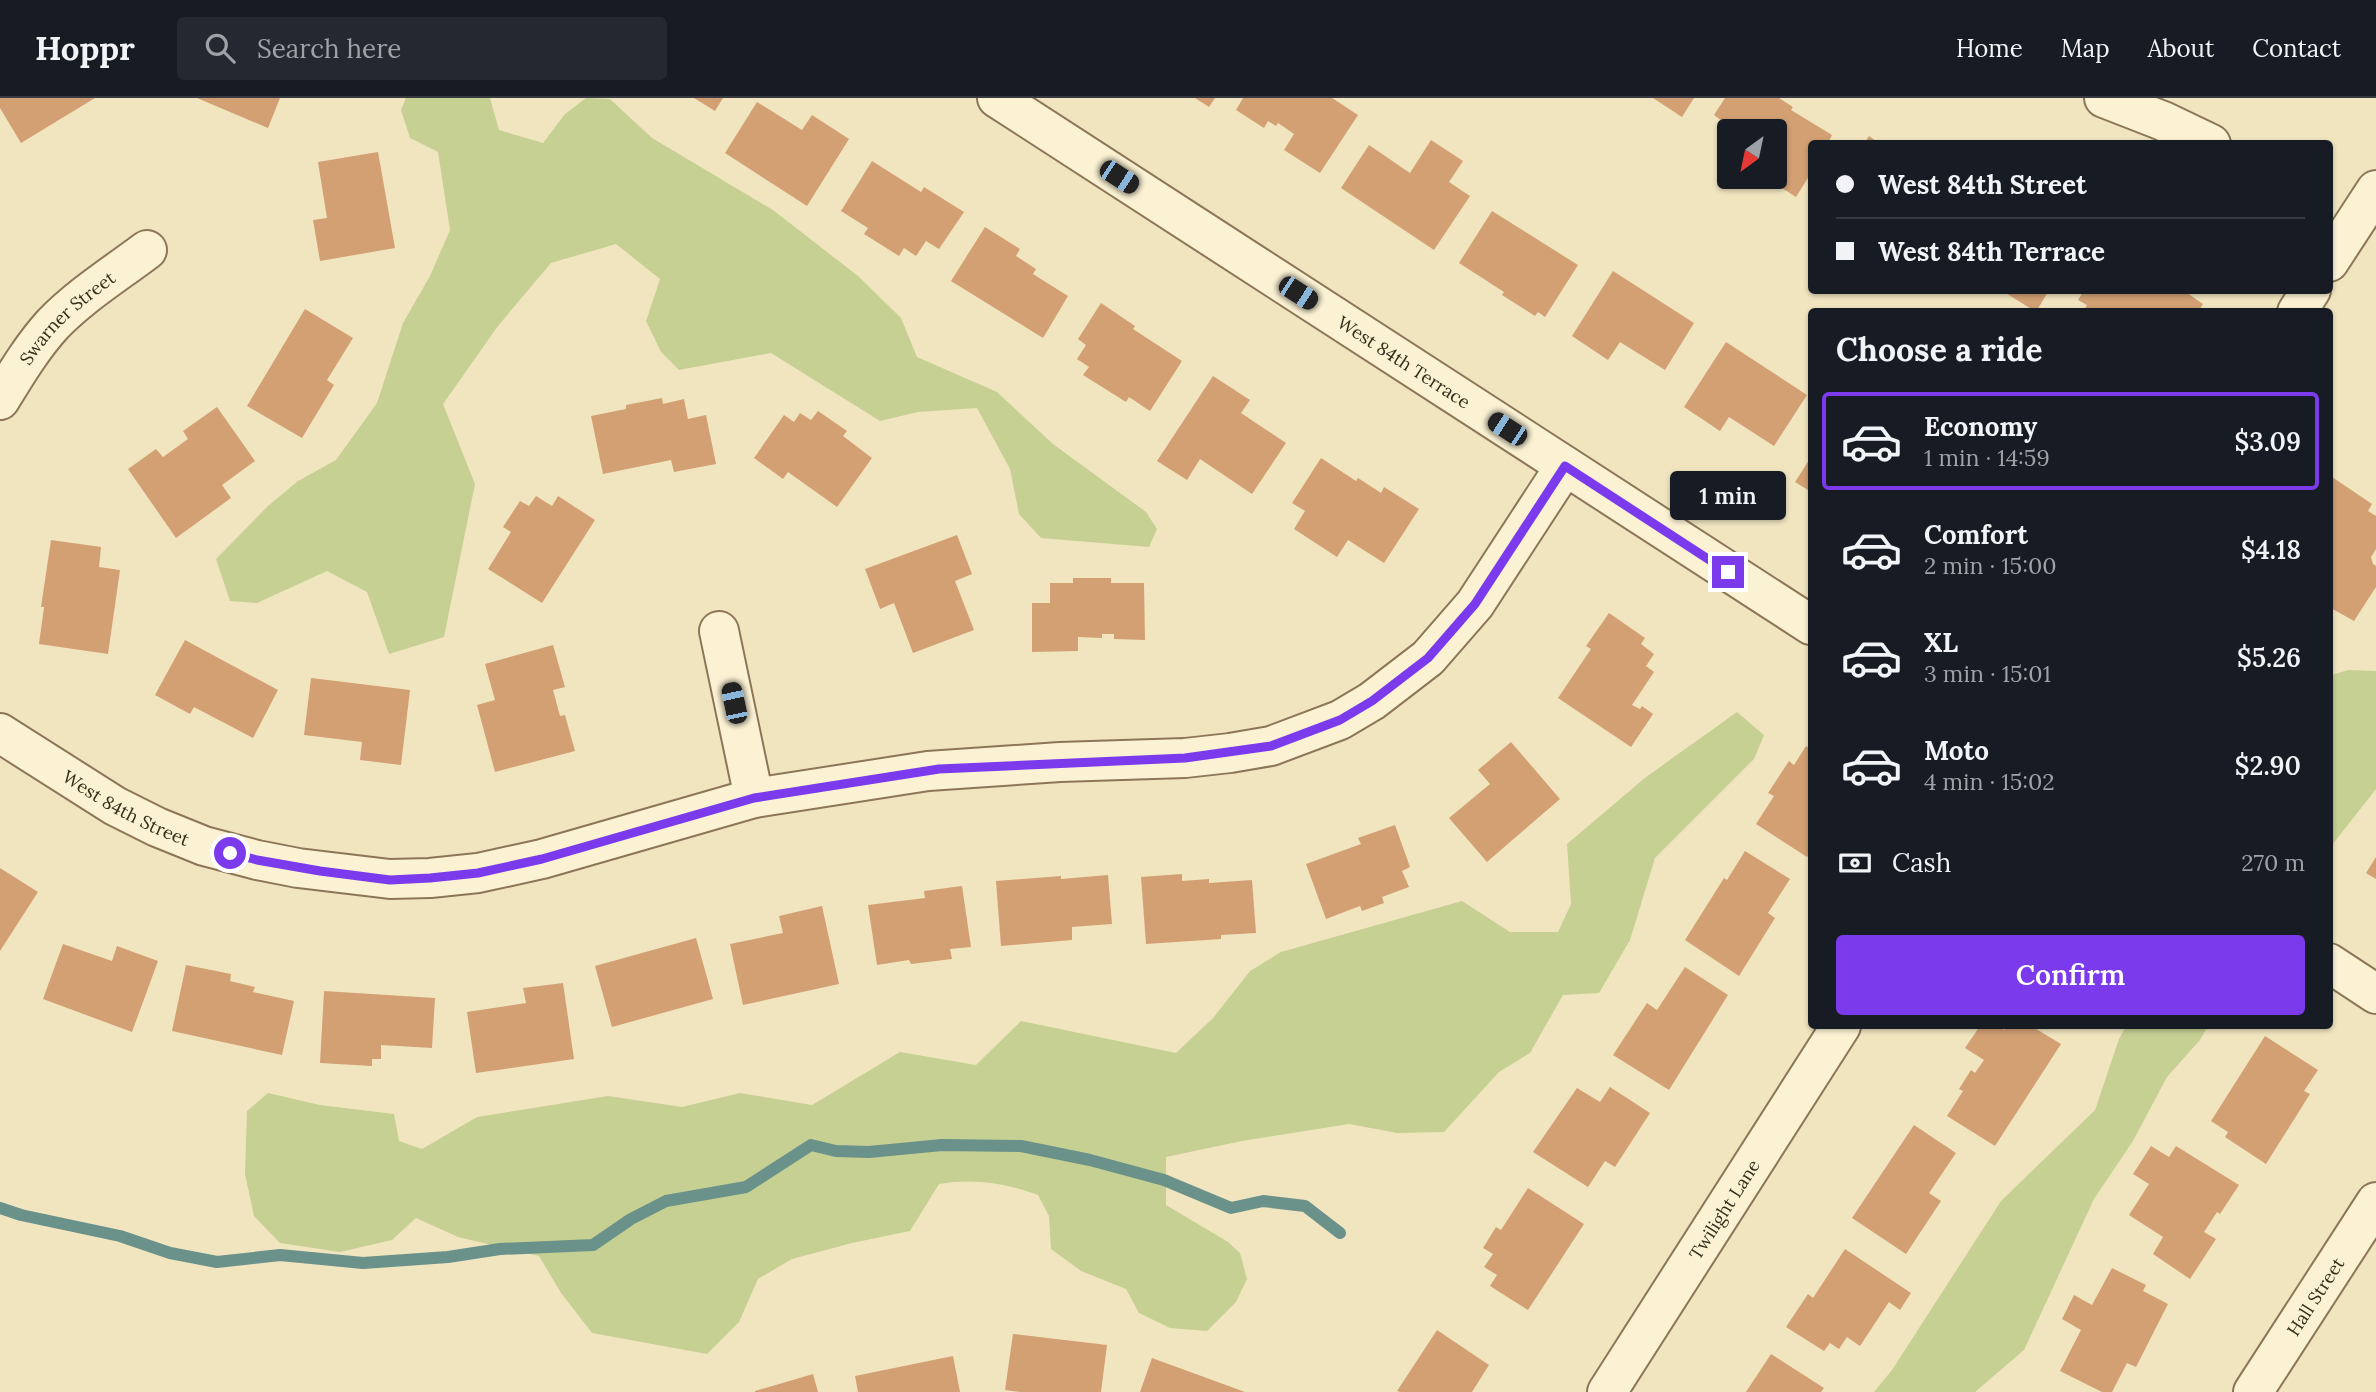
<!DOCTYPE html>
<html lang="en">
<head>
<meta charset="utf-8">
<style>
  body { margin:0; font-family:Lora,serif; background:#242831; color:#f1f3f6; height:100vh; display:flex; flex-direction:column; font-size:26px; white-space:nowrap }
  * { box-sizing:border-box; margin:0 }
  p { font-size:23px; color:#9ea1a6 }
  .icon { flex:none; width:38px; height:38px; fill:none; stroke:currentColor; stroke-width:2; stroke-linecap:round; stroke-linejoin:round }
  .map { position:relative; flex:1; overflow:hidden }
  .details { position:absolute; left:1808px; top:210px; width:525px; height:721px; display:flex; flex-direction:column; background:#171b24; border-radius:7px; box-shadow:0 2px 5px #0004 }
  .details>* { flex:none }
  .guide { position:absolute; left:1808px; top:42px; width:525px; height:154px; border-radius:7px; box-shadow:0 2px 5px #0004; display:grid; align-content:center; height:154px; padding:0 28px; background:#171b24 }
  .needle { width:46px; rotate:213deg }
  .tools { position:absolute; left:1717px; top:21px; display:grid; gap:14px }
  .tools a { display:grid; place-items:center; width:70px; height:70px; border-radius:7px; background:#171b24; box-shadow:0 2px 5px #0004; font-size:35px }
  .end { position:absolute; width:32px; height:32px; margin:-16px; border:9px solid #7c3aed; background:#fff; box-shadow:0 0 0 4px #fff }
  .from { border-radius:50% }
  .bubble { position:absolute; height:49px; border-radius:7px; background:#171b24; box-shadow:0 2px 5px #0004; font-size:23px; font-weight:600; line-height:49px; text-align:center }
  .car { position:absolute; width:21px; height:42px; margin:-21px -10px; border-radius:9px; box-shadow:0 0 5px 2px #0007; background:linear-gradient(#222 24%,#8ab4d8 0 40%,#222 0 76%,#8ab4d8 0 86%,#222 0) }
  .guide b { display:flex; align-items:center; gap:24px; height:66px; font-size:26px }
  .guide b+b { border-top:2px solid #363941 }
  .guide i { width:18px; height:18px; background:#f1f3f6 }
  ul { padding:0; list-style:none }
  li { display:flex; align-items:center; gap:21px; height:98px; margin:0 14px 10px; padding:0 14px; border:4px solid transparent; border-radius:7px }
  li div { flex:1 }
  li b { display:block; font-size:26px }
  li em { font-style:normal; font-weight:600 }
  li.on { border-color:#7c3aed }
  li>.icon { width:63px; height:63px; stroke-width:1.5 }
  h2 { padding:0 28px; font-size:32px; line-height:84px }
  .pay { display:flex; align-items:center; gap:18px; height:77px; padding:0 28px; font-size:26px }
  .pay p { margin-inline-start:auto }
  .primary-button { display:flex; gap:14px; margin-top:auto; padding:14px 28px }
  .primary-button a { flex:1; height:80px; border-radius:7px; background:#7c3aed; color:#fff; font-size:28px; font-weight:600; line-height:80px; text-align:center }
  header { display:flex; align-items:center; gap:42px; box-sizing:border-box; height:98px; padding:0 35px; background:#171b24; border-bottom:2px solid #363941 }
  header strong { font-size:33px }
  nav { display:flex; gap:38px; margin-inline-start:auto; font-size:24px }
  .search { width:490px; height:63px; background:#242831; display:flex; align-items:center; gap:18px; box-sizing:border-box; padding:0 24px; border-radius:7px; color:#9ea1a6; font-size:26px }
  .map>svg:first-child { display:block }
  .green { fill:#c6d093 }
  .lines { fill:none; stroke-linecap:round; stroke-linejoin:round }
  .stream { stroke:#6a928a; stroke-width:12 }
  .building { fill:#d2a073 }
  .minor-casing { stroke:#8c7657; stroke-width:42 }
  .minor { stroke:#fbf2d4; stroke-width:38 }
  .route { stroke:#7c3aed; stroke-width:9 }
  .labels { text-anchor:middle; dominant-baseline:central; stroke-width:7; stroke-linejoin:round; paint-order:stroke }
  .street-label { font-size:18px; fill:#3a2c1c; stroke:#f8efd0 }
</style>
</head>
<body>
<header>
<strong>Hoppr</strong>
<div class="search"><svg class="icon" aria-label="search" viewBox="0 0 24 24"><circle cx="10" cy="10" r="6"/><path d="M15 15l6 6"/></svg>Search here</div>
<nav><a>Home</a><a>Map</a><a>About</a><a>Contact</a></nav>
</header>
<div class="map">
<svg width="2376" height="1294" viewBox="0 0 2376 1294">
  <rect width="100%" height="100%" fill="#f1e5c0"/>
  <path class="green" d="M406 0H490L499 32 543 45 565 16 586 0 610 1 652 40 773 112 858 178 901 220 917 259 997 294 1053 346 1146 414 1157 431 1149 449 1041 440 1019 416 1010 371 977 310 918 314 880 323 771 255 679 272 661 254 646 223 660 181 616 146 551 165 498 228 443 306 475 386 444 539 389 556 367 494 327 473 257 505 230 503 216 461 268 408 298 383 336 362 377 305 403 225 430 178 450 132 438 54 410 40 401 12Z
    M2348 572 2376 573V691L2329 751V578Z
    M1737 614 1764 637 1754 661 1655 760 1630 842 1599 895 1563 897 1530 955 1499 974 1444 1034 1397 1035 1349 1026 1242 1043 1166 1059V1107L1228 1144 1240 1155 1247 1181 1236 1204 1207 1233 1170 1230 1139 1215 1126 1191 1081 1173 1051 1151 1049 1118 1038 1097C1006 1085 973 1080 939 1086L910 1133 852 1145 792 1161 758 1181 739 1224 707 1256 592 1235 561 1195 539 1158 458 1139 416 1120 392 1142 340 1154 280 1145 254 1118 245 1076 247 1013 268 995 320 1007 394 1016 399 1043 422 1051 477 1019 608 998 682 1009 740 995 812 1007 900 954 976 967 1021 923 1176 955 1213 920 1250 873 1281 854 1462 803 1510 834H1558L1571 806 1567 746 1646 679Z
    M2126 928H2208L2200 942 2167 979 2133 1043 2094 1101 2024 1252 1975 1294H1874L1892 1272 2001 1103 2095 1012 2119 941Z"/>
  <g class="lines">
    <path class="stream" d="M0 1110 21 1117 120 1138 170 1155 217 1164 280 1157 363 1165 448 1159 500 1151 593 1147 631 1121 666 1103 746 1089 811 1047 836 1053 869 1054 942 1047 1021 1048 1090 1062 1164 1082 1231 1110 1263 1103 1305 1108 1340 1135"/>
  </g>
  <path class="building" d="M0 0H95L21 45 0 10Z
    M197 0H280L268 30Z
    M694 0H723L715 13Z
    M1195 0H1215L1209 9Z
    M1243 0H1332L1358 17 1320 75 1284 52 1294 36 1278 25 1276 28 1268 23 1264 30 1236 12Z
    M1653 0H1694L1682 19Z
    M1725 0H1779L1793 9 1791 12 1832 37 1829 43 1833 46H1811V75L1796 99 1765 79H1774V33H1736L1714 17Z
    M757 4 802 32 812 17 849 41 807 108 725 55Z
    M1869 38 1880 46H1864Z
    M1431 42 1463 63 1449 84 1470 98 1434 152 1341 90 1369 47 1410 75Z
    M378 54 395 150 320 163 313 122 327 120 318 64Z
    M872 63 921 94 924 89 964 114 939 151 926 143 916 158 904 150 899 158 864 136 868 130 841 113Z
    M1492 113 1578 167 1545 219 1538 214 1535 218 1502 197 1504 194 1459 165Z
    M985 129 1020 151 1016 158 1036 171 1033 176 1068 198 1043 240 951 183Z
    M1613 173 1694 225 1665 272 1620 244 1608 262 1572 238Z
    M2001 192H2049L2036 214Z
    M2084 192H2183L2203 206 2198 214H2083L2087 207 2078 202Z
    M1101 205 1135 228 1133 231 1182 263 1150 313 1129 299 1126 304 1083 277 1089 269 1077 261 1086 247 1078 241Z
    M305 211 353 240 327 282 334 287 302 340 247 308Z
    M1726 244 1807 297 1774 348 1729 319 1720 333 1684 309Z
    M1213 278 1250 302 1241 315 1286 345 1252 396 1200 361 1187 382 1157 363Z
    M662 300 663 306 684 301 688 321 706 317 716 366 674 374 671 362 603 376 591 318 626 311V307Z
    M217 309 255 363 222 387 231 400 176 440 128 371 156 351 163 359 188 341 183 333Z
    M818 313 847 333 843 338 872 360 837 409 788 374 783 381 754 360 784 317 794 324 800 315 811 322Z
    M1811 359V394L1795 384Z
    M1321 360 1356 383 1358 380 1381 395 1384 389 1419 411 1384 465 1348 442 1337 459 1294 431 1305 413 1292 405Z
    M2332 379 2372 406 2368 413 2376 418V451L2371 459 2373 466 2376 468V489L2354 523 2329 509V383Z
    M536 398 552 408 558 398 595 422 542 505 488 471 511 434 503 429 520 403 529 408Z
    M957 437 972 476 955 483 974 532 913 555 894 505 880 511 865 471Z
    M51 442 101 449 99 469 120 472 108 556 39 546 44 509H41Z
    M1073 480H1111V485H1144L1145 542 1114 541V536H1102V540L1078 539V553L1032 554V505H1050V485H1073Z
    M1609 515 1645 540 1641 546 1654 556 1646 568 1654 574 1632 607 1640 611 1642 608 1653 616 1631 649 1558 600 1591 551 1586 548Z
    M185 542 278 592 253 640 194 609 190 616 155 597Z
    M553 547 565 589 553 592 560 618 565 617 575 653 495 674 477 607 495 602 485 566Z
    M311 580 410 592 401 667 360 662 362 644 304 637Z
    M1511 644 1560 701 1487 764 1449 720 1490 686 1478 672Z
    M1806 648 1811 652V753L1807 759 1756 726 1774 698 1768 695 1789 663 1794 667Z
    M1395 727 1410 769 1402 773 1409 789 1382 799 1384 805 1362 813 1360 808 1326 821 1306 766 1361 746 1358 740Z
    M1745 753 1790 781 1768 815 1775 820 1739 878 1685 842 1724 780 1727 782Z
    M2376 759V781L2366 775Z
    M0 770 38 794 0 853Z
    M1182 776V783L1209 781V785L1252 782 1256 835 1221 837V841L1146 846 1141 779Z
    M1108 777 1112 826 1072 829V842L1001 848 996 783 1061 778V781Z
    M962 788 971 849 950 851 952 861 911 866 909 862 877 867 868 807 925 800 924 793Z
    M822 808 839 886 743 907 730 846 783 835 779 818Z
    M696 840 713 901 612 929 595 868Z
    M63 846 112 863 117 848 158 863 132 934 43 901Z
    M186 867 231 876 230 883 255 889 253 894 294 903 282 957 172 933Z
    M1685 869 1728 897 1669 992 1613 957 1647 905 1657 912Z
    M563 885 574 961 476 975 467 914 526 905 523 890Z
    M324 893 435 900 432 950 381 947V961H372V968L320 965Z
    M1980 928H1998L2004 932 2007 928H2031L2061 946 1995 1048 1947 1018 1963 993 1959 991 1971 972 1975 975 1984 962 1965 950Z
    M2265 938 2318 972 2304 993 2310 996 2266 1066 2225 1039 2228 1034 2211 1023Z
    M1610 989 1650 1015 1615 1069 1605 1063 1588 1089 1533 1054 1577 990 1600 1004Z
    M1914 1027 1956 1055 1929 1095 1941 1103 1906 1156 1852 1120Z
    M2151 1048 2169 1059 2176 1048 2239 1087 2220 1116 2217 1114 2204 1134 2216 1141 2190 1181 2153 1156 2163 1139 2129 1117 2149 1086 2133 1076Z
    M1528 1090 1584 1126 1528 1212 1490 1188 1497 1177 1484 1169 1493 1156 1483 1150 1496 1129 1501 1132Z
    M1845 1151 1911 1195 1900 1212 1889 1204 1860 1248 1847 1239 1839 1251 1830 1245 1824 1253 1786 1229 1808 1196 1813 1200Z
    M2112 1170 2146 1187 2143 1193 2168 1206 2136 1269 2127 1265 2112 1294H2102L2060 1273 2081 1232 2062 1221 2074 1197 2092 1207Z
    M1437 1232 1489 1267 1472 1294H1400L1397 1293Z
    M1013 1236 1107 1247 1101 1294H1021L1005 1292Z
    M1771 1256 1824 1290 1821 1294H1746Z
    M953 1258 960 1294H858L855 1278Z
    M1152 1260 1245 1294H1140Z
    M813 1276 818 1294H755V1293Z"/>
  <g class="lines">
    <g class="minor-casing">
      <g id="minor">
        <path id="s1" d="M997 0 1811 527"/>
        <path d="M2104 0 2163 23 2211 46"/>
        <path d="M2329 164 2376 92"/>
        <path d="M2297 214 2311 192"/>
        <path id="s2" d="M0 302C16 276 32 249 53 226 80 198 115 176 147 152"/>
        <path d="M719 533 754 700"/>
        <path id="s3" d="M0 635 115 708 157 729 204 748 257 762 298 770 390 781 430 780 478 775 542 761 754 700 928 673 1060 664 1185 660 1230 655 1271 648 1340 622 1372 603 1428 560 1475 506 1565 368"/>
        <path d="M2329 865 2376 896"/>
        <path id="s4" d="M1607 1294 1841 928"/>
        <path id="s5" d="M2253 1294 2376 1104"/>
      </g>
    </g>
    <use href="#minor" class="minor"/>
  </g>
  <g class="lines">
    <path class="route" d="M230 755 257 762 320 773 390 782 430 780 478 775 542 761 754 700 939 671 1185 660 1271 648 1340 622 1372 603 1428 560 1475 506 1565 368 1728 474"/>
  </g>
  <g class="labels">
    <g class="street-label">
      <text stroke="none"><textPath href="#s2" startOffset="107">Swarner Street</textPath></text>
      <text stroke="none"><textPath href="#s1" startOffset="485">West 84th Terrace</textPath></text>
      <text stroke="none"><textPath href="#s3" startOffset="147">West 84th Street</textPath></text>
      <text stroke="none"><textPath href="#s4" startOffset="217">Twilight Lane</textPath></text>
      <text stroke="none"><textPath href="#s5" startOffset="114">Hall Street</textPath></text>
    </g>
  </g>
</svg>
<div class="tools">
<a><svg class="needle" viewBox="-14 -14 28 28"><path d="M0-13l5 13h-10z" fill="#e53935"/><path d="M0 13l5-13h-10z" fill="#9ea1a6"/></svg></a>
</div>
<i class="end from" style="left:230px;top:755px"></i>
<i class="end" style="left:1728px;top:474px"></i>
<div class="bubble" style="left:1670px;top:373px;width:116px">1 min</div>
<i class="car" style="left:1119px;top:79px;rotate:123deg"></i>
<i class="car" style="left:1298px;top:195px;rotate:123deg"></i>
<i class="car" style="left:1507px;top:331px;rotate:303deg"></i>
<i class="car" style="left:734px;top:605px;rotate:348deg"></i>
<div class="guide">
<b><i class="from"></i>West 84th Street</b>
<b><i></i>West 84th Terrace</b>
</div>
<section class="details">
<h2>Choose a ride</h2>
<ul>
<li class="on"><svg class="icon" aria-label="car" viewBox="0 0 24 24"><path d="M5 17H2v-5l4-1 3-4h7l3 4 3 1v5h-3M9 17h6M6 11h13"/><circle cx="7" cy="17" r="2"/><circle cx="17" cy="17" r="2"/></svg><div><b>Economy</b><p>1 min · 14:59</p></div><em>$3.09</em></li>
<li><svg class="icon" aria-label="car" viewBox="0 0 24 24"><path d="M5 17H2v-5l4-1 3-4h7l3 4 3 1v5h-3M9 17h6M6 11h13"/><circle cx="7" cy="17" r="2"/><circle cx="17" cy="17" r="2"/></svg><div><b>Comfort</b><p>2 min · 15:00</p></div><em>$4.18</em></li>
<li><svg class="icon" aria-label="car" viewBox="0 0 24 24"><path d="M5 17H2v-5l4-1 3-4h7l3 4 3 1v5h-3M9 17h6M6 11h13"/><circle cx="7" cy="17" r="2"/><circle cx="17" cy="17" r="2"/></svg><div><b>XL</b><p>3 min · 15:01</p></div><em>$5.26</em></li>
<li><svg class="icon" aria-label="car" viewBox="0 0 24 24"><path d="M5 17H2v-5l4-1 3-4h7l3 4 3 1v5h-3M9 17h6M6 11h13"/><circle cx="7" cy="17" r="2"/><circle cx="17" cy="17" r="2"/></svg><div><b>Moto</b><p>4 min · 15:02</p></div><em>$2.90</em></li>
</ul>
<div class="pay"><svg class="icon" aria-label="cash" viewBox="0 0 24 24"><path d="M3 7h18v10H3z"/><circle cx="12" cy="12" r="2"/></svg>Cash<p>270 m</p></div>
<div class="primary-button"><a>Confirm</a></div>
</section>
</div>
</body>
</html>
